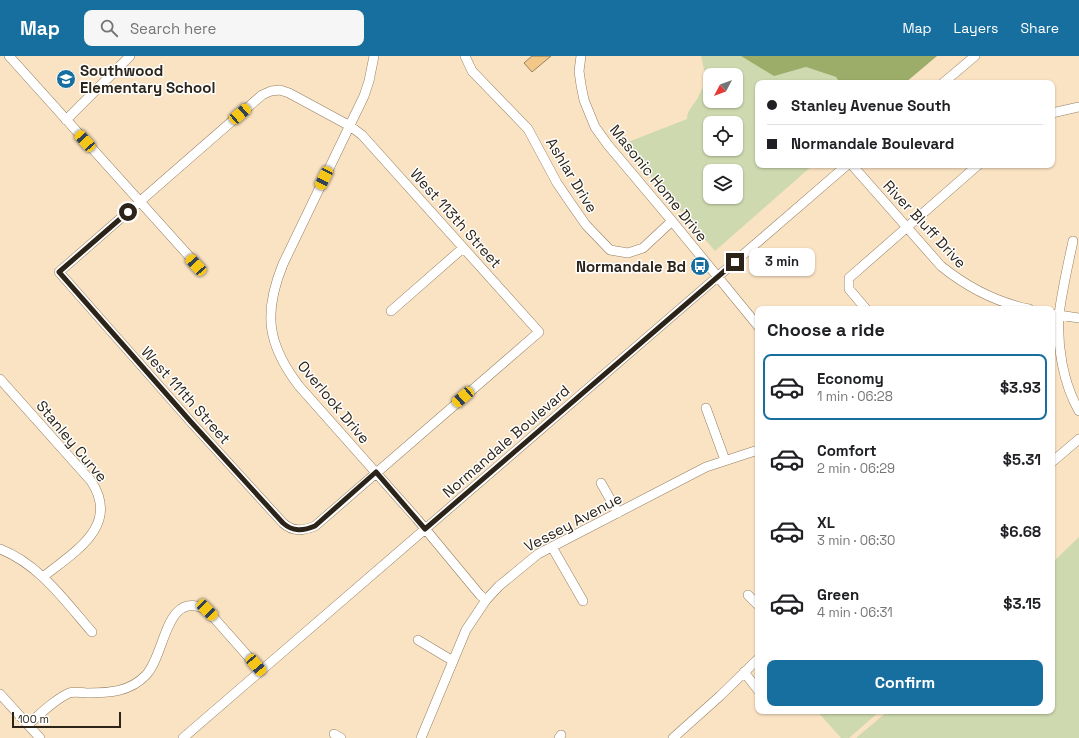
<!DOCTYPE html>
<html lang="en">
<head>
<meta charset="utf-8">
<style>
  body { margin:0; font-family:"Space Grotesk",sans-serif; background:#f6f6f6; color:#202124; height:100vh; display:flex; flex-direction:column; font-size:15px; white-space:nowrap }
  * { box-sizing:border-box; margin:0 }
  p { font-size:13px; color:#757577 }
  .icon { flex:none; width:22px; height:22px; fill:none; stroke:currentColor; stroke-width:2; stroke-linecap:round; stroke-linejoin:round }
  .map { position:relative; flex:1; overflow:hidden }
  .panel { position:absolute; left:755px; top:250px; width:300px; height:408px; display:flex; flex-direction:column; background:#fff; border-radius:8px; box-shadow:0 1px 3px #0004 }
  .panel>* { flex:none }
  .top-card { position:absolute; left:755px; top:24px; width:300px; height:88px; border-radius:8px; box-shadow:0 1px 3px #0004; display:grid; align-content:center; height:88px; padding:0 12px; background:#fff }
  .needle { width:26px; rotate:229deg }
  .fabs { position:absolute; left:703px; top:12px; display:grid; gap:8px }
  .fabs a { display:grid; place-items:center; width:40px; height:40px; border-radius:8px; background:#fff; box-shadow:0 1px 3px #0004; font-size:20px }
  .scale { position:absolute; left:12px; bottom:10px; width:109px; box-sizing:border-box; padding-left:4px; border:2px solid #2c2418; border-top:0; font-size:11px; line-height:14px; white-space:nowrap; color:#2c2418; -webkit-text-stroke:3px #fff; paint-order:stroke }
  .end { position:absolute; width:18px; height:18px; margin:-9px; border:5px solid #2c2418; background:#fff; box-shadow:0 0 0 2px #fff }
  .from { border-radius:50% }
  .bubble { position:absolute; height:28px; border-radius:8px; background:#fff; box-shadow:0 1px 3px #0004; font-size:13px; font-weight:700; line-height:28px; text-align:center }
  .car { position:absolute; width:12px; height:24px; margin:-12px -6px; border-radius:5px; box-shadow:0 0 3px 1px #0007; background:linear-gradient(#f5c518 24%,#345 0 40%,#f5c518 0 76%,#345 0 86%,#f5c518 0) }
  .top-card b { display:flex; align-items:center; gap:14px; height:38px; font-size:15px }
  .top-card b+b { border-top:1px solid #e0e0e0 }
  .top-card i { width:10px; height:10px; background:#202124 }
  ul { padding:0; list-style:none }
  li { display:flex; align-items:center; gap:12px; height:66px; margin:0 8px 6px; padding:0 4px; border:2px solid transparent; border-radius:8px }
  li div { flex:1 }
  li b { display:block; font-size:15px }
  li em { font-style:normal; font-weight:700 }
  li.active { border-color:#166f9f }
  li>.icon { width:36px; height:36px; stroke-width:1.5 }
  h2 { padding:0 12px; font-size:18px; line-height:48px }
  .button { display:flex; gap:8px; margin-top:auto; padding:8px 12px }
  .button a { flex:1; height:46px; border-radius:8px; background:#166f9f; color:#fff; font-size:16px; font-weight:700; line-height:46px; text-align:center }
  header { display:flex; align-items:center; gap:24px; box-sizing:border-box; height:56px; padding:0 20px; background:#166f9f; color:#fff }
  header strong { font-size:19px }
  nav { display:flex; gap:22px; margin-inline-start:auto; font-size:14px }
  .search { width:280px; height:36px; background:#f6f6f6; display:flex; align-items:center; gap:10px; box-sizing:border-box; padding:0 14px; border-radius:8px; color:#757577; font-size:15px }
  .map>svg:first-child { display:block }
  .green { fill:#ced9af; fill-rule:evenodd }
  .forest { fill:#9cad69 }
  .building { fill:#f2c889; stroke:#968164 }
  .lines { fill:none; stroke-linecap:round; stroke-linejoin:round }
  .minor-casing { stroke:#937e61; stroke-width:10 }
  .minor { stroke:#fff; stroke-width:9 }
  .route { stroke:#2c2418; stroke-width:5 }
  .labels { text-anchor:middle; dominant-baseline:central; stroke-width:3; stroke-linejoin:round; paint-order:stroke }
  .poi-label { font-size:15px; font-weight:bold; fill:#2c2418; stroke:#fff; text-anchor:start }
  .street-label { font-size:15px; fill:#2c2418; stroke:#fff }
</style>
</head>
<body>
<header>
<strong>Map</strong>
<div class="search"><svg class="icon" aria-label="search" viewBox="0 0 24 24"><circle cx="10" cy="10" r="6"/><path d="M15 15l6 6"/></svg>Search here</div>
<nav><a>Map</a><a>Layers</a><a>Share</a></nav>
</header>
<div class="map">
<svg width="1079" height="682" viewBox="0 0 1079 682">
  <rect width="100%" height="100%" fill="#fae3c3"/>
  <path class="green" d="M701 0H741L774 19 806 11 836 21 840 27H758V109H813L715 195 623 88 687 63C687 54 693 50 697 43 700 38 701 33 705 29L707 28ZM710 19H736V45H710ZM710 67H736V93H710ZM710 115H736V141H710Z
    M1079 481V682H856L888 655H1052V507Z
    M817 655H880L849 682H841Z"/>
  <path class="forest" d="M741 0H937L905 27H840L836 21 806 11 774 20Z"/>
  <path class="building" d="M532 0H551L532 16 524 7Z"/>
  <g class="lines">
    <g class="minor-casing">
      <path id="minor" d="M9 0 197 209
        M374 0 369 25 364 40 283 208C263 257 267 288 299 330L417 463 480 539 486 544
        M465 0 472 15 528 73 557 127 572 149 586 169 610 194 628 197 643 192 672 165
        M581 0 579 15 581 29 584 44 595 71 608 89 672 165 758 270
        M943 27 975 0
        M280 34 289 37 350 70 362 79 539 276 315 470C303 475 293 476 283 467L191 366 59 216 262 39 271 35Z
        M1052 57 1079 51
        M66 64 130 0
        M852 109 941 210C967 231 995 246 1029 253
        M1073 185C1068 209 1062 234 1059 259 1057 290 1063 327 1079 355
        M866 253 849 233V222L978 109
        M391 255 463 192
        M1052 258 1079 262
        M0 323 91 425C121 470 74 496 43 521
        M706 352 725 404
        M1052 406 1079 383
        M601 427 618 457
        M552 491 583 545
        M0 493C39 508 65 545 92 576
        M748 539 758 549
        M418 584 453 605
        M744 616 758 634
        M0 638 40 682
        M28 669C40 658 54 644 69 637 74 635 82 637 87 637 109 637 130 636 146 619 166 598 165 532 207 554L261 615
        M334 678 341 682
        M183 682 847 109
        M421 682 466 574 486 544 499 530 538 498 706 411 758 394
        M559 682 561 679
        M673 682 720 640 758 603"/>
    </g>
    <use href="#minor" class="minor"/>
  </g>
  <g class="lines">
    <path class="route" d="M128 156 59 216 191 366 283 467C293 476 303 475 315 470L376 416 425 473 735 206"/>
  </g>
  <defs>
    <g id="school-disc" transform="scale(1)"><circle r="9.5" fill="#166f9f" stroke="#fff"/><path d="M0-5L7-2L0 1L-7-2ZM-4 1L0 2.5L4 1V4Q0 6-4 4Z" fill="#fff"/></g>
    <g id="bus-disc" transform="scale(1)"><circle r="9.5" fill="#166f9f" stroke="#fff"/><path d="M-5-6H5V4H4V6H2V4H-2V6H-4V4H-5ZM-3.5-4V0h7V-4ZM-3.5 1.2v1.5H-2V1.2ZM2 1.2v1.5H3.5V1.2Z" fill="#fff"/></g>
  </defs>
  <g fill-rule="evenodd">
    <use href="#school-disc" x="66" y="23"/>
    <use href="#bus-disc" x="700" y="210"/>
  </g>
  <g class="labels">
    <g class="poi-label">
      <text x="80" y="14">Southwood<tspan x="80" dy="17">Elementary School</tspan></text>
      <text x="686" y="210" text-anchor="end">Normandale Bd</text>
    </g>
    <g class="street-label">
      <text transform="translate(572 119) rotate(59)">Ashlar Drive</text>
      <text transform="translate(659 127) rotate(51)">Masonic Home Drive</text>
      <text transform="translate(456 162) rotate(48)">West 113th Street</text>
      <text transform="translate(925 168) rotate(47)">River Bluff Drive</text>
      <text transform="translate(186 339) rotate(48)">West 111th Street</text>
      <text transform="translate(334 346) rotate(50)">Overlook Drive</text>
      <text transform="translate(72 385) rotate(50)">Stanley Curve</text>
      <text transform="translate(506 385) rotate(-41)">Normandale Boulevard</text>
      <text transform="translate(573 466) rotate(-28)">Vessey Avenue</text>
    </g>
  </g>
</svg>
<div class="fabs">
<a><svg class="needle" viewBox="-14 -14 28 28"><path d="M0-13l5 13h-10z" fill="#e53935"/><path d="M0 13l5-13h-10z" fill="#757577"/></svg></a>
<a><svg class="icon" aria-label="locate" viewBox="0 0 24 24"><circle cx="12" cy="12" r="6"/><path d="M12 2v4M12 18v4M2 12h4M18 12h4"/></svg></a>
<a><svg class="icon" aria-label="layers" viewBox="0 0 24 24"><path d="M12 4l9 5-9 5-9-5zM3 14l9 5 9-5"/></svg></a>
</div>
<div class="scale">100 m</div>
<i class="end from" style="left:128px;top:156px"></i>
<i class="end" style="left:735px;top:206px"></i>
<div class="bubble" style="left:749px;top:192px;width:66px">3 min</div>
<i class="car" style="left:240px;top:58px;rotate:49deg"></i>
<i class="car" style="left:85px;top:85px;rotate:318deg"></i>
<i class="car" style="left:324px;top:122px;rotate:206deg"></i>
<i class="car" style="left:196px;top:209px;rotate:318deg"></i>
<i class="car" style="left:463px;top:341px;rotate:229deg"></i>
<i class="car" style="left:207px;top:554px;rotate:135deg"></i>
<i class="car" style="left:256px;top:609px;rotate:140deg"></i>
<div class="top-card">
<b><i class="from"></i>Stanley Avenue South</b>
<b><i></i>Normandale Boulevard</b>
</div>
<section class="panel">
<h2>Choose a ride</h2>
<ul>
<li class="active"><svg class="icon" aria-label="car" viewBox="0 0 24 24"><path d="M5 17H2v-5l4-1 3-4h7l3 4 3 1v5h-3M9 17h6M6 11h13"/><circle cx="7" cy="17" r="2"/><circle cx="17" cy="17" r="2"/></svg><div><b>Economy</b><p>1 min · 06:28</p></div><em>$3.93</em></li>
<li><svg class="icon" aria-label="car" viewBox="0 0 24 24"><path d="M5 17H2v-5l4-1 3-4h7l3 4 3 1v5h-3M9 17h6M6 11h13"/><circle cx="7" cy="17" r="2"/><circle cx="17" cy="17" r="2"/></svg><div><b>Comfort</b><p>2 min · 06:29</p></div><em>$5.31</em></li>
<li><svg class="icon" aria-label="car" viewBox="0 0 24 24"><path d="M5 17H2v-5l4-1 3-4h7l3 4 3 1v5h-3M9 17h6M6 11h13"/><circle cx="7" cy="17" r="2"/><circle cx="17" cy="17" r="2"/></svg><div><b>XL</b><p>3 min · 06:30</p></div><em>$6.68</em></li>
<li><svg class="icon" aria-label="car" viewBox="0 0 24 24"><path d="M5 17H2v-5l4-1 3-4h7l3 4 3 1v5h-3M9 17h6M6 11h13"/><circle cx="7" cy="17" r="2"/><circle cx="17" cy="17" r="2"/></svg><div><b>Green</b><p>4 min · 06:31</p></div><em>$3.15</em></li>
</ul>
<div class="button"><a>Confirm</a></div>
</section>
</div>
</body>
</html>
